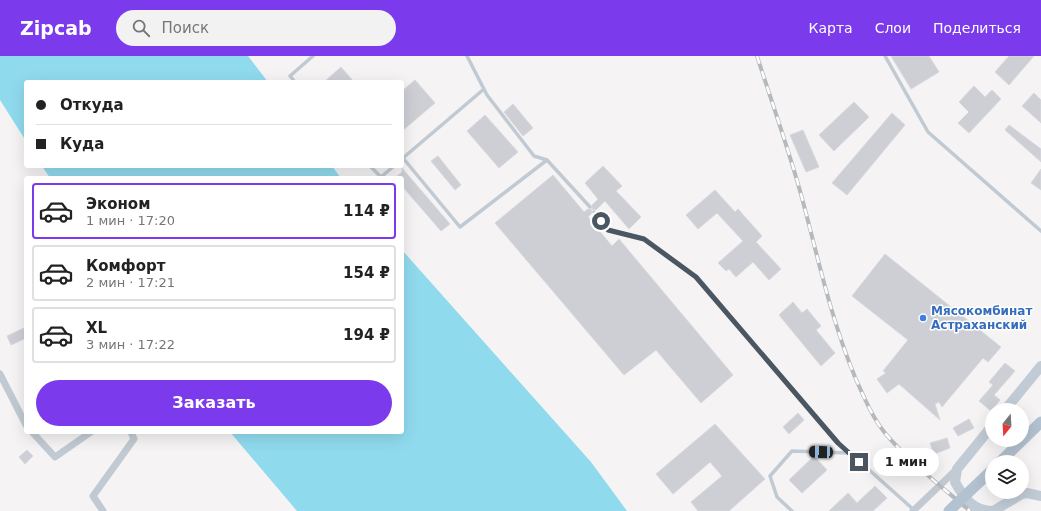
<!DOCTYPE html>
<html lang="ru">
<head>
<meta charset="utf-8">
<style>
  body { margin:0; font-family:"DejaVu Sans",sans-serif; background:#f2f2f2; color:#222; height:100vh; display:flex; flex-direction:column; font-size:15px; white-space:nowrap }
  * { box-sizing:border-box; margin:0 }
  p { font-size:13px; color:#767676 }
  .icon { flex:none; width:22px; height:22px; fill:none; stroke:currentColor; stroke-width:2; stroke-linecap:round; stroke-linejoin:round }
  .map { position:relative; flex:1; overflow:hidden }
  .panel { position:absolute; left:24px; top:120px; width:380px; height:258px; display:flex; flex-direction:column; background:#fff; border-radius:4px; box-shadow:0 4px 16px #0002 }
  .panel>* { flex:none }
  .top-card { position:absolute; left:24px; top:24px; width:380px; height:88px; border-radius:4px; box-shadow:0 4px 16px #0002; display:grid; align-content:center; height:88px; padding:0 12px; background:#fff }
  .needle { width:26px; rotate:198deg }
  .controls { position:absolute; left:985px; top:347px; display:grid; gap:8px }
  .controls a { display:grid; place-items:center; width:44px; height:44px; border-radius:50%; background:#fff; box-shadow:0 4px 16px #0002; font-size:20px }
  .end { position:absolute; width:18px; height:18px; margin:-9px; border:5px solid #4a5661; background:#fff; box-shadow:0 0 0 2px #fff }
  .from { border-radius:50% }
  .bubble { position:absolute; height:28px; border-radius:14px; background:#fff; box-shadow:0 4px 16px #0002; font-size:13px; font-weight:600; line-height:28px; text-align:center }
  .car { position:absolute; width:12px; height:24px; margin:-12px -6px; border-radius:5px; box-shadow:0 0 3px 1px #0007; background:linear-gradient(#222 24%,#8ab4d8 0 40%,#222 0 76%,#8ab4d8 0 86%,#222 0) }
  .top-card b { display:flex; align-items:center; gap:14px; height:38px; font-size:15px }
  .top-card b+b { border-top:1px solid #e0e0e0 }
  .top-card i { width:10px; height:10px; background:#222 }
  ul { padding:7px 0 0; list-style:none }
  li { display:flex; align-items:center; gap:12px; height:56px; margin:0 8px 6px; padding:0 4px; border:2px solid #e0e0e0; border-radius:4px }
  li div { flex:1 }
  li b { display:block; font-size:15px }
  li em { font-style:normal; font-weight:600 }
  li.active { border-color:#7c3aed }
  li>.icon { width:36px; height:36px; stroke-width:1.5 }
  .primary-button { display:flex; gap:8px; margin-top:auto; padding:8px 12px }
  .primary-button a { flex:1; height:46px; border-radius:24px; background:#7c3aed; color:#fff; font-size:16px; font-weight:600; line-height:46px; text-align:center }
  header { display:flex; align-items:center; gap:24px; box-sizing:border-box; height:56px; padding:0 20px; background:#7c3aed; color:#fff }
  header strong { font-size:19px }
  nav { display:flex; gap:22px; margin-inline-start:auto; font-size:14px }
  .search { width:280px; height:36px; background:#f2f2f2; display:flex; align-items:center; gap:10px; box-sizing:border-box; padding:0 14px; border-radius:22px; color:#767676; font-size:15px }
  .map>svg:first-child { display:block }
  .water { fill:#90daee }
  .building { fill:#cdcfd5; stroke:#d7d9de }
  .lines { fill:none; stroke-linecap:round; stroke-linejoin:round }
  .lane { stroke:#c1cad2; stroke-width:3.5 }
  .street { stroke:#c1cad2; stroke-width:7 }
  .secondary { stroke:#c1cbd6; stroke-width:10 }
  .primary { stroke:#b3c2d1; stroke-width:11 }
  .rail-casing { stroke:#b5b8bd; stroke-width:4 }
  .rail { stroke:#fff; stroke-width:2.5; stroke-dasharray:8; stroke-linecap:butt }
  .primary-bridge { stroke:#b3c2d1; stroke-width:11 }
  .route { stroke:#4a5661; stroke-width:5 }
  .shop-dot { fill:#3f7fe0; stroke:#fff; stroke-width:1.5 }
  .labels { text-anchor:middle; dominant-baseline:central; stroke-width:3; stroke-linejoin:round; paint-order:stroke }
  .shop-label { font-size:12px; font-weight:bold; fill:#366cbe; stroke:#fff; text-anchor:start }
</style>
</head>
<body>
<header>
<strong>Zipcab</strong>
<div class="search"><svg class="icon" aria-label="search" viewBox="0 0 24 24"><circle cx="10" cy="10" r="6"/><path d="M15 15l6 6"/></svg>Поиск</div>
<nav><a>Карта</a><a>Слои</a><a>Поделиться</a></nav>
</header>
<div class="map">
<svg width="1041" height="455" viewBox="0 0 1041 455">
  <rect width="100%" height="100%" fill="#f5f3f3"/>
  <path class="water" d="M0 0H248L268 26H26V85L0 44Z
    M42 110H332L341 122H50Z
    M402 194 591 406 627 455H297L230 376H402Z"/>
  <path class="building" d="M891 0H929L939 16 911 33Z
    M1009 0H1034L1009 29 995 16Z
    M341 11 354 26H324Z
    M415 24 435 47 402 75V35Z
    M974 30 985 41 992 34 1001 43 969 77 958 67 969 56 959 46Z
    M1034 37 1041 44V67L1022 50Z
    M854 46 869 61 834 95 819 79Z
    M513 48 533 72 523 80 504 56Z
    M892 57 905 69 847 139 832 127Z
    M485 59 518 96 499 112 467 75Z
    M1009 69 1041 93V106L1005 74Z
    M803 74 819 111 806 116 790 79Z
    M438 100 461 129 455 134 431 105Z
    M603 110 622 130 616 135 641 161 629 173 605 145 596 154 592 153V149L598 143 585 127Z
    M402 112 450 168 441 175 402 130V122H395L402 116Z
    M1041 113V134L1031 127Z
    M553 119 584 156 588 153 592 154 591 158 588 161 612 190 619 183 733 319 701 347 656 294 624 319 495 167Z
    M715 134 735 156 738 153 762 180 756 186 781 213 769 224 753 206 736 221 729 213 726 215 718 207 743 185 717 157 698 173 686 159Z
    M885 198 1001 291 988 306 983 302 942 351 939 346 935 348 940 364 899 328 887 337 877 323 886 317 883 315 908 284 852 240Z
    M793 246 802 257 807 253 821 270 816 274 835 297 821 310 779 259Z
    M26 271V282L11 289 7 280Z
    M1005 307 1015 315 994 339 1000 344 991 355 979 345 993 329 989 326Z
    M798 357 804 364 789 378 783 371Z
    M969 363 974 372 958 380 953 372Z
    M715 368 765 423 729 455H698L691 446 722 420 710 406 673 438 656 418Z
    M947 382 950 392 934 398 930 387Z
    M27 394 33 400 25 408 19 401Z
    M814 400 827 414 802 437 789 424Z
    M875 430 887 442 873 455H829L848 437 857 447Z"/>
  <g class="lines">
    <path class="lane" d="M467 0 487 39 534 100 547 104 590 151
      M885 0 928 76 1041 175
      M295 26 290 20 313 0
      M403 102 460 171 547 104
      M403 102 484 33
      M370 110 381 121 394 110
      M594 156 609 174 644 183 696 221 839 387 914 454
      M792 455 777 441 770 420 792 395 849 397"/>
    <path class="street" d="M0 318 26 369
      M32 376 55 401 91 376
      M103 455 93 440 134 383 131 376
      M913 455 957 413"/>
    <path class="secondary" d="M1005 354 1041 310
      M992 370 957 413 955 426C964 442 973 455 993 455
      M993 455 1022 438 1027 437 1041 440"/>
    <path class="primary" d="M1000 406 1041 366"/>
    <g class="rail-casing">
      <path id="rail" d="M757 0C772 47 789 94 802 142 818 202 831 263 855 321 864 341 872 361 885 377 910 407 941 430 970 455"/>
    </g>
    <use href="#rail" class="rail"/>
    <path class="primary-bridge" d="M949 455 992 414"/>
  </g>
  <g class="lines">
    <path class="route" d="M601 165 608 174 644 183 696 221 838 387 859 406"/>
  </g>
  <circle class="shop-dot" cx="923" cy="262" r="4"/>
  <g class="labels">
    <g class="shop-label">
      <text x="931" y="255">Мясокомбинат<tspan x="931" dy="14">Астраханский</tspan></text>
    </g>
  </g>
</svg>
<div class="controls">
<a><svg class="needle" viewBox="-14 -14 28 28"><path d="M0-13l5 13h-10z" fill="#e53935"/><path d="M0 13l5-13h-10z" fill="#767676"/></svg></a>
<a><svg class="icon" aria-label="layers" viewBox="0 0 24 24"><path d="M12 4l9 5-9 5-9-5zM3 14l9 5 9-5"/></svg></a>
</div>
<i class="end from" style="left:601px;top:165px"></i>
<i class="end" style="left:859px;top:406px"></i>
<div class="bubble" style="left:873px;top:392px;width:66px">1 мин</div>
<i class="car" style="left:821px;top:396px;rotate:272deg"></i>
<div class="top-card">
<b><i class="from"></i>Откуда</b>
<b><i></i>Куда</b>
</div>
<section class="panel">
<ul>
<li class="active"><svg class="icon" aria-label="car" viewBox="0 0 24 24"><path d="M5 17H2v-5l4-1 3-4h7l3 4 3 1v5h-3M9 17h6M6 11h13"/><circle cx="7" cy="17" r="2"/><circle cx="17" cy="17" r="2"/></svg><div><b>Эконом</b><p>1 мин · 17:20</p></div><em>114 ₽</em></li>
<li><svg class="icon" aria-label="car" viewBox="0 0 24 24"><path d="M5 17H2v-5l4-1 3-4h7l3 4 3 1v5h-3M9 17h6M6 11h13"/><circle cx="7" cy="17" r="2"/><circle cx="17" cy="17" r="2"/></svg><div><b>Комфорт</b><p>2 мин · 17:21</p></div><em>154 ₽</em></li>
<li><svg class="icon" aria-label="car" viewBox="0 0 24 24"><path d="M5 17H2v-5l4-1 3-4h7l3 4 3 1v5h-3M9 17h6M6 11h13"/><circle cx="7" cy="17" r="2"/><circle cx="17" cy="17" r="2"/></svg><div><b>XL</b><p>3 мин · 17:22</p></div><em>194 ₽</em></li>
</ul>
<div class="primary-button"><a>Заказать</a></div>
</section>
</div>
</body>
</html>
